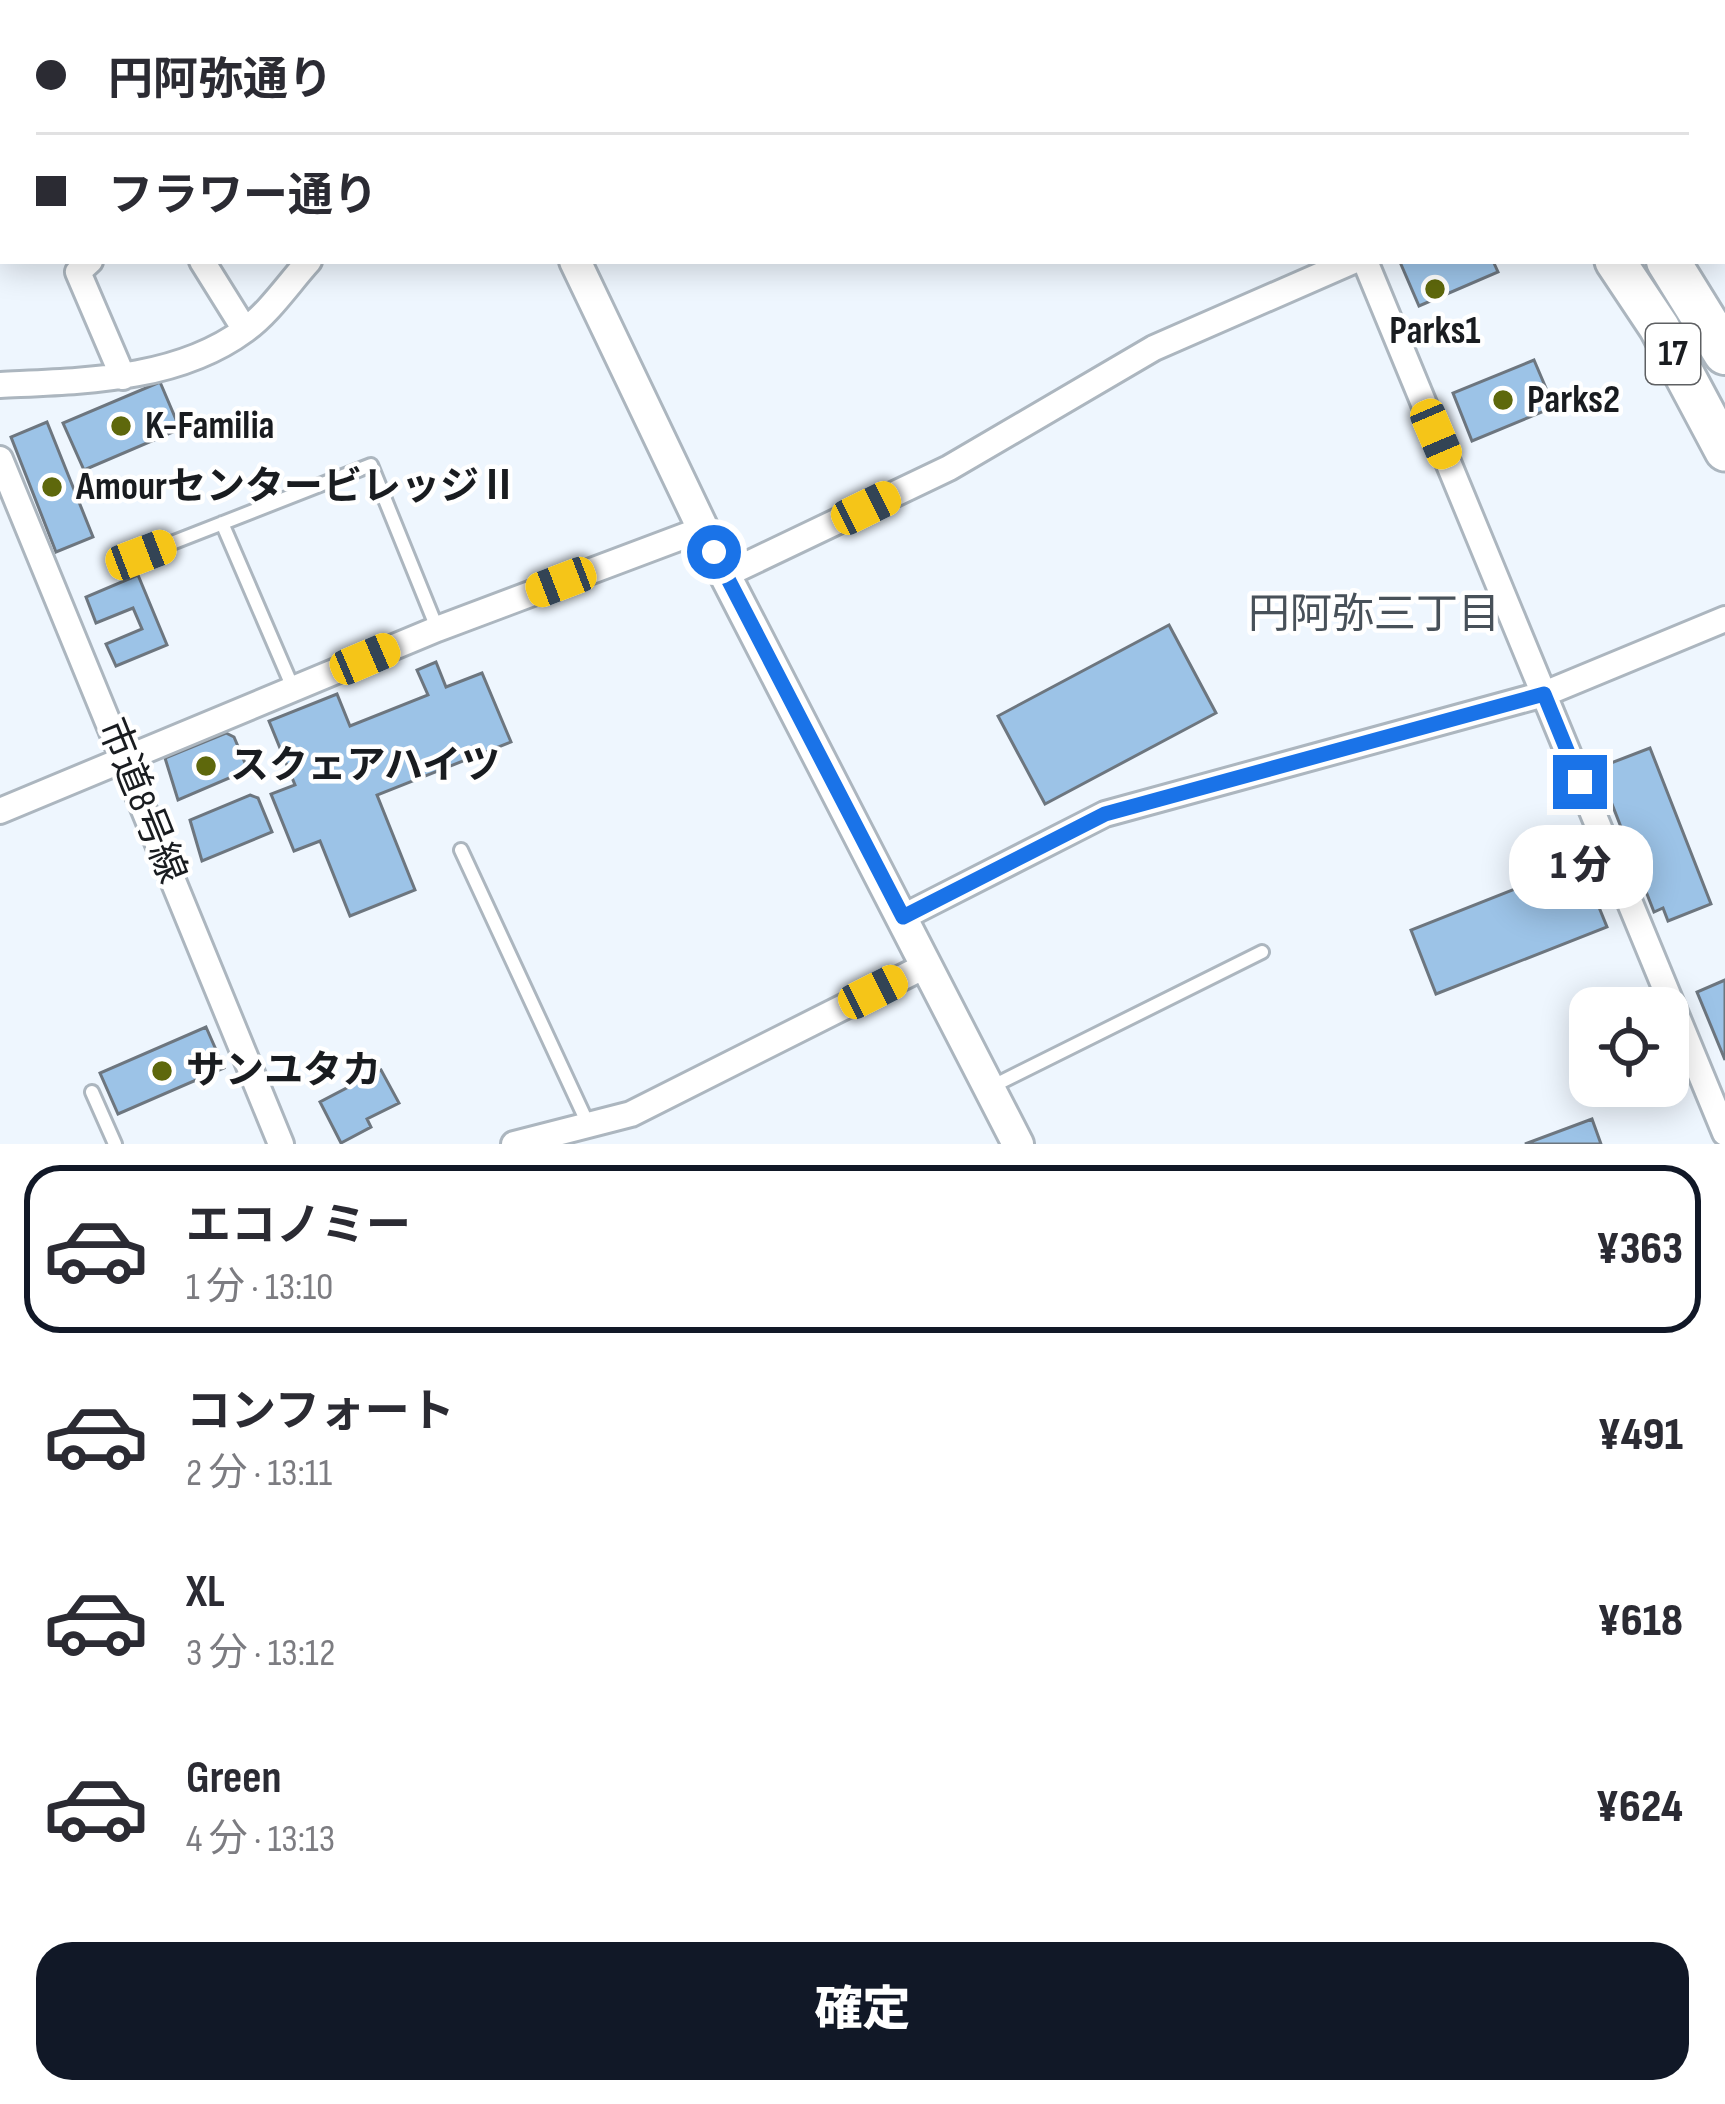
<!DOCTYPE html>
<html lang="ja">
<head>
<meta charset="utf-8">
<style>
  body { margin:0; font-family:"Sofia Sans Condensed","Noto Sans JP",sans-serif; background:#f2f2f3; color:#2b2b33; height:100vh; display:flex; flex-direction:column; font-size:45px; white-space:nowrap }
  * { box-sizing:border-box; margin:0 }
  p { font-size:39px; color:#7c7c81 }
  .icon { flex:none; width:66px; height:66px; fill:none; stroke:currentColor; stroke-width:2; stroke-linecap:round; stroke-linejoin:round }
  .map { position:relative; height:1144px; overflow:hidden }
  .side { display:flex; flex-direction:column; background:#fff; flex:1 }
  .side>* { flex:none }
  .top-card { position:absolute; left:0px; top:0px; width:1725px; height:264px; box-shadow:0 6px 30px #0003; display:grid; align-content:center; height:264px; padding:0 36px; background:#fff }
  .buttons { position:absolute; left:1569px; top:987px; display:grid; gap:24px }
  .buttons a { display:grid; place-items:center; width:120px; height:120px; border-radius:24px; background:#fff; box-shadow:0 6px 30px #0003; font-size:60px }
  .end { position:absolute; width:54px; height:54px; margin:-27px; border:15px solid #1a73e8; background:#fff; box-shadow:0 0 0 6px #fff }
  .from { border-radius:50% }
  .bubble { position:absolute; height:84px; border-radius:36px; background:#fff; box-shadow:0 6px 30px #0003; font-size:39px; font-weight:800; line-height:84px; text-align:center }
  .car { position:absolute; width:36px; height:72px; margin:-36px -18px; border-radius:15px; box-shadow:0 0 9px 3px #0007; background:linear-gradient(#f5c518 24%,#345 0 40%,#f5c518 0 76%,#345 0 86%,#f5c518 0) }
  .top-card b { display:flex; align-items:center; gap:42px; height:114px; font-size:45px }
  .top-card b+b { border-top:3px solid #e1e1e2 }
  .top-card i { width:30px; height:30px; background:#2b2b33 }
  ul { padding:21px 0 0; list-style:none }
  li { display:flex; align-items:center; gap:36px; height:168px; margin:0 24px 18px; padding:0 12px; border:6px solid transparent; border-radius:36px }
  li div { flex:1 }
  li b { display:block; font-size:45px }
  li em { font-style:normal; font-weight:800 }
  li.current { border-color:#111827 }
  li>.icon { width:108px; height:108px; stroke-width:1.5 }
  .primary-button { display:flex; gap:24px; margin-top:auto; padding:24px 36px }
  .primary-button a { flex:1; height:138px; border-radius:36px; background:#111827; color:#fff; font-size:48px; font-weight:800; line-height:138px; text-align:center }
  .map>svg:first-child { display:block }
  .green { fill:#e2ebbc }
  .building { fill:#9cc3e7; stroke:#6d767f; stroke-width:3 }
  .lines { fill:none; stroke-linecap:round; stroke-linejoin:round }
  .service-casing { stroke:#acb6bf; stroke-width:18 }
  .minor-casing { stroke:#acb6bf; stroke-width:30 }
  .tertiary-casing { stroke:#acb6bf; stroke-width:36 }
  .trunk-casing { stroke:#acb6bf; stroke-width:45 }
  .motorway-casing { stroke:#acb6bf; stroke-width:48 }
  .service { stroke:#fff; stroke-width:12 }
  .minor { stroke:#fff; stroke-width:24 }
  .tertiary { stroke:#fff; stroke-width:30 }
  .trunk { stroke:#fff; stroke-width:39 }
  .motorway { stroke:#fff; stroke-width:42 }
  .route { stroke:#1a73e8; stroke-width:15 }
  .poi-dot { fill:#5e680c; stroke:#fff; stroke-width:4.5 }
  .labels { text-anchor:middle; dominant-baseline:central; stroke-width:9; stroke-linejoin:round; paint-order:stroke }
  .shield { fill:#fff; stroke:#5e6063; stroke-width:3 }
  .shield-label { font-size:36px; font-weight:bold; fill:#191c20 }
  .poi-label { font-size:39px; font-weight:bold; fill:#191c20; stroke:#fff; text-anchor:start }
  .street-label { font-size:39px; fill:#191c20; stroke:#fff }
  .neighbourhood-label { font-size:42px; fill:#485159; stroke:#fff }
</style>
</head>
<body>
<div class="map">
<svg width="1725" height="1144" viewBox="0 0 1725 1144">
  <rect width="100%" height="100%" fill="#eef6fe"/>
  <path class="green" d="M859 0H1176L1170 3Z"/>
  <path class="building" d="M1493 261 1498 272 1419 306 1400 262Z
    M1534 360 1554 407 1472 441 1453 393Z
    M160 382 180 429 84 470 63 423Z
    M47 422 93 537 56 552 11 437Z
    M138 575 167 645 116 666 106 644 142 629 133 608 96 623 86 597Z
    M1169 625 1216 713 1045 804 998 716Z
    M436 662 446 687 482 673 511 742 377 795 415 890 350 916 320 841 294 851 271 794 295 785 269 721 337 694 350 726 428 695 417 670Z
    M226 733 234 737 248 770 178 800 165 758Z
    M1650 748 1711 904 1668 921 1663 908 1654 912 1598 768Z
    M250 795 258 798 272 832 202 861 190 820Z
    M1581 863 1607 927 1436 994 1411 930Z
    M1725 980V1060L1697 992Z
    M206 1027 224 1068 118 1114 100 1073Z
    M381 1070 399 1103 367 1119 371 1127 341 1143 320 1102Z
    M1592 1119 1601 1144H1525Z"/>
  <g class="lines">
    <g class="service-casing">
      <path id="service" d="M0 39 3 47
        M222 523 293 688
        M141 555 371 465 437 628
        M461 850 588 1124
        M989 1088 1262 952
        M92 1092 115 1144"/>
    </g>
    <g class="minor-casing">
      <path id="minor" d="M1257 0 1258 3
        M55 3 62 0
        M619 3 626 0
        M1191 3 1196 0
        M0 27 3 25
        M90 261 78 272 123 377
        M202 261 245 330
        M1365 261 1725 1133
        M0 385C81 381 176 381 245 330 269 313 289 283 309 261
        M0 459 281 1144
        M725 575 949 468 1154 348 1353 261
        M0 811 437 629 703 529
        M903 917 1105 814 1544 694 1725 619
        M514 1144 631 1114 927 965"/>
    </g>
    <g class="tertiary-casing">
      <path id="tertiary" d="M420 0 422 3
        M575 261 725 575 1018 1144"/>
    </g>
    <g class="trunk-casing">
      <path id="trunk" d="M1446 0 1448 3
        M1722 98 1725 102
        M1615 261 1659 327 1725 451"/>
    </g>
    <g class="motorway-casing">
      <path id="motorway" d="M1486 0 1489 3
        M1593 0 1595 3
        M1641 0 1642 3
        M1722 168 1725 174
        M1722 233 1725 240
        M1668 261 1725 353"/>
    </g>
    <use href="#service" class="service"/>
    <use href="#minor" class="minor"/>
    <use href="#tertiary" class="tertiary"/>
    <use href="#trunk" class="trunk"/>
    <use href="#motorway" class="motorway"/>
  </g>
  <g class="lines">
    <path class="route" d="M714 552 903 917 1105 814 1544 694 1580 782"/>
  </g>
  <g class="poi-dot">
    <circle cx="1435" cy="289" r="12"/>
    <circle cx="1503" cy="400" r="12"/>
    <circle cx="121" cy="426" r="12"/>
    <circle cx="52" cy="487" r="12"/>
    <circle cx="206" cy="766" r="12"/>
    <circle cx="162" cy="1071" r="12"/>
  </g>
  <g class="labels">
    <rect class="shield" x="1646" y="324" width="54" height="60" rx="9"/>
    <g class="shield-label">
      <text x="1673" y="354">17</text>
    </g>
    <g class="poi-label">
      <text x="1435" y="331" text-anchor="middle">Parks1</text>
      <text x="1527" y="400">Parks2</text>
      <text x="145" y="426">K-Familia</text>
      <text x="76" y="487">AmourセンタービレッジⅡ</text>
      <text x="230" y="766">スクェアハイツ</text>
      <text x="186" y="1071">サンユタカ</text>
    </g>
    <g class="street-label">
      <text transform="translate(141 801) rotate(68)">市道8号線</text>
    </g>
    <g class="neighbourhood-label">
      <text x="1374" y="615">円阿弥三丁目</text>
    </g>
  </g>
</svg>
<div class="buttons">
<a><svg class="icon" aria-label="locate" viewBox="0 0 24 24"><circle cx="12" cy="12" r="6"/><path d="M12 2v4M12 18v4M2 12h4M18 12h4"/></svg></a>
</div>
<i class="end from" style="left:714px;top:552px"></i>
<i class="end" style="left:1580px;top:782px"></i>
<div class="bubble" style="left:1509px;top:825px;width:144px">1 分</div>
<i class="car" style="left:1436px;top:434px;rotate:157deg"></i>
<i class="car" style="left:866px;top:508px;rotate:64deg"></i>
<i class="car" style="left:141px;top:555px;rotate:69deg"></i>
<i class="car" style="left:561px;top:582px;rotate:249deg"></i>
<i class="car" style="left:365px;top:659px;rotate:67deg"></i>
<i class="car" style="left:873px;top:992px;rotate:63deg"></i>
<div class="top-card">
<b><i class="from"></i>円阿弥通り</b>
<b><i></i>フラワー通り</b>
</div>
</div>
<section class="side">
<ul>
<li class="current"><svg class="icon" aria-label="car" viewBox="0 0 24 24"><path d="M5 17H2v-5l4-1 3-4h7l3 4 3 1v5h-3M9 17h6M6 11h13"/><circle cx="7" cy="17" r="2"/><circle cx="17" cy="17" r="2"/></svg><div><b>エコノミー</b><p>1 分 · 13:10</p></div><em>¥363</em></li>
<li><svg class="icon" aria-label="car" viewBox="0 0 24 24"><path d="M5 17H2v-5l4-1 3-4h7l3 4 3 1v5h-3M9 17h6M6 11h13"/><circle cx="7" cy="17" r="2"/><circle cx="17" cy="17" r="2"/></svg><div><b>コンフォート</b><p>2 分 · 13:11</p></div><em>¥491</em></li>
<li><svg class="icon" aria-label="car" viewBox="0 0 24 24"><path d="M5 17H2v-5l4-1 3-4h7l3 4 3 1v5h-3M9 17h6M6 11h13"/><circle cx="7" cy="17" r="2"/><circle cx="17" cy="17" r="2"/></svg><div><b>XL</b><p>3 分 · 13:12</p></div><em>¥618</em></li>
<li><svg class="icon" aria-label="car" viewBox="0 0 24 24"><path d="M5 17H2v-5l4-1 3-4h7l3 4 3 1v5h-3M9 17h6M6 11h13"/><circle cx="7" cy="17" r="2"/><circle cx="17" cy="17" r="2"/></svg><div><b>Green</b><p>4 分 · 13:13</p></div><em>¥624</em></li>
</ul>
<div class="primary-button"><a>確定</a></div>
</section>
</body>
</html>
